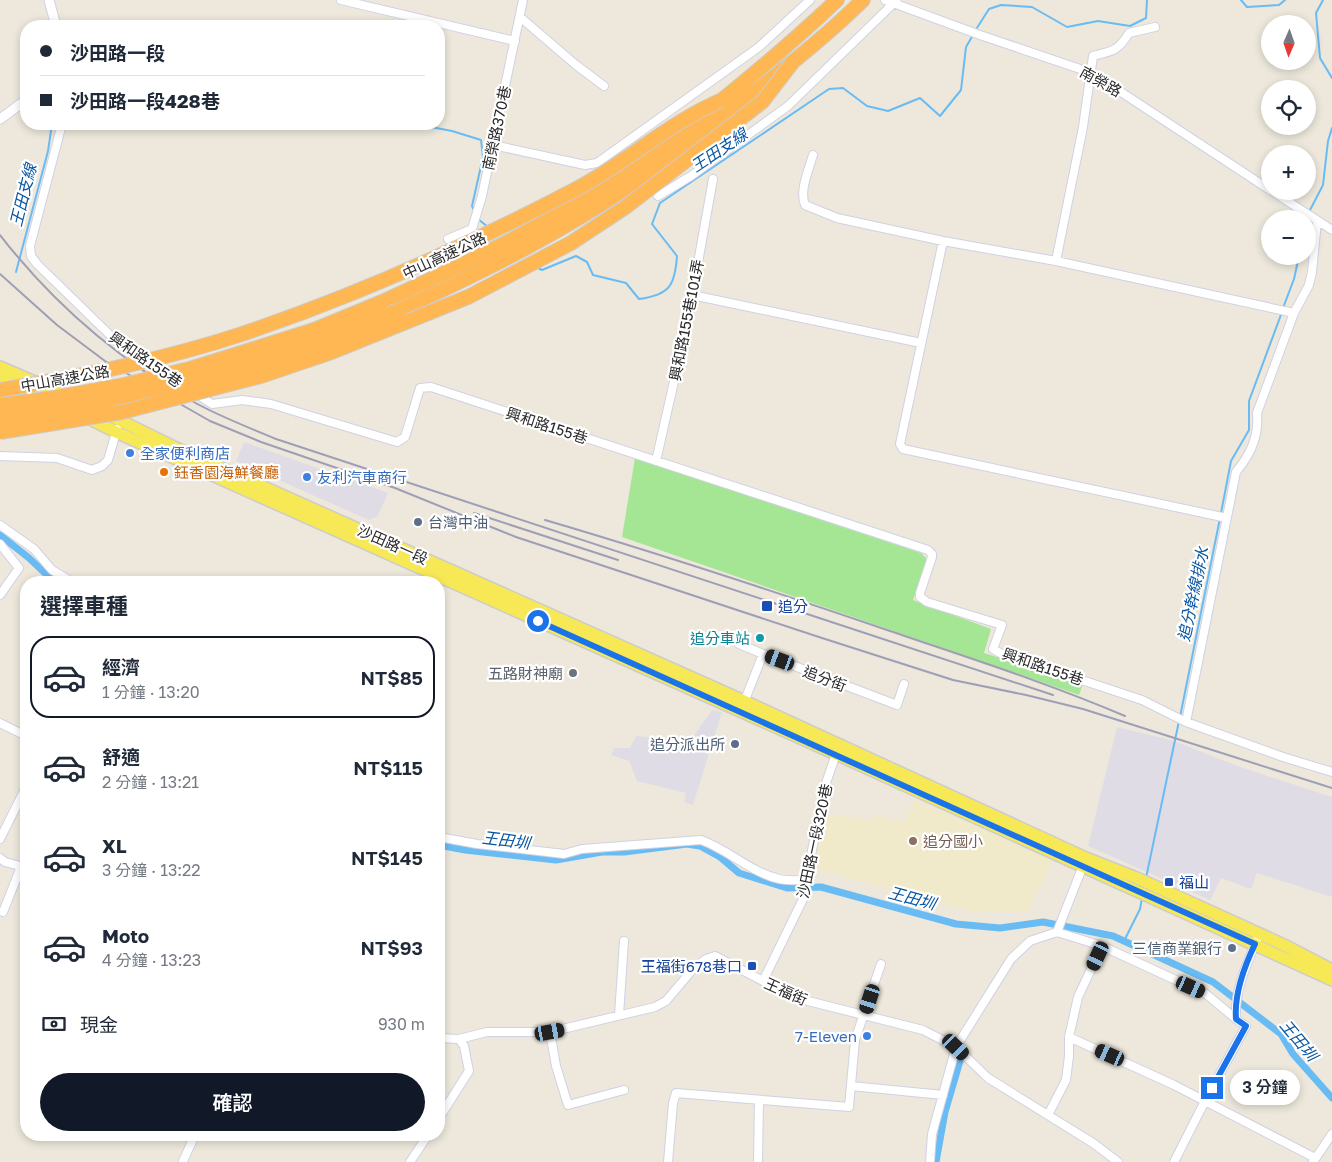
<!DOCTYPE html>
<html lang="zh-TW">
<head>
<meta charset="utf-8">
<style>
  body { margin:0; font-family:"Golos Text","Noto Sans TC",sans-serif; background:#f2f2f3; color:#1f2937; height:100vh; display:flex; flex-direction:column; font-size:19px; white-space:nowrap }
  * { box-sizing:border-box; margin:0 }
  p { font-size:16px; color:#747a83 }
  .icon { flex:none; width:28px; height:28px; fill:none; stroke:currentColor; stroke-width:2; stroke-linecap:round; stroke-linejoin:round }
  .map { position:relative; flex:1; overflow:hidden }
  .panel { position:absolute; left:20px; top:576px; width:425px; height:565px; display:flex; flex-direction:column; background:#fff; border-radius:20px; box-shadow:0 2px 8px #0003 }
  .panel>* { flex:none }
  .top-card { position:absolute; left:20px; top:20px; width:425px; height:110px; border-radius:20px; box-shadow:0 2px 8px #0003; display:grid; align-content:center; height:110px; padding:0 20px; background:#fff }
  .needle { width:32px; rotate:182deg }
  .controls { position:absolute; left:1261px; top:15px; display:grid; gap:10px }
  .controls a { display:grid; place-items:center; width:55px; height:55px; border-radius:50%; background:#fff; box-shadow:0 2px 8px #0003; font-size:25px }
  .end { position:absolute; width:22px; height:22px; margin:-11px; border:6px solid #1a73e8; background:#fff; box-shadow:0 0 0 2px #fff }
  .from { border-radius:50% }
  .bubble { position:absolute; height:35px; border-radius:18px; background:#fff; box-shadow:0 2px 8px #0003; font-size:16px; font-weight:600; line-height:35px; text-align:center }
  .car { position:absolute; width:15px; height:30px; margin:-15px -8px; border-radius:6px; box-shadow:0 0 4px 1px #0007; background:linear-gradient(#222 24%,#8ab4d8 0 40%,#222 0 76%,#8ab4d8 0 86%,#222 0) }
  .top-card b { display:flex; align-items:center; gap:18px; height:48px; font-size:19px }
  .top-card b+b { border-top:1px solid #e0e1e3 }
  .top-card i { width:12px; height:12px; background:#1f2937 }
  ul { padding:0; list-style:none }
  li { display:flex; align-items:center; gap:15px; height:82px; margin:0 10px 8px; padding:0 10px; border:2px solid transparent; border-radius:20px }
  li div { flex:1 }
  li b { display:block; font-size:19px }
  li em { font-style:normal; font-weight:600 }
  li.current { border-color:#111827 }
  li>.icon { width:45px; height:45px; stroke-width:1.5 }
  h2 { padding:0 20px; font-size:22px; line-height:60px }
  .pay { display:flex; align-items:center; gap:12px; height:55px; padding:0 20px; font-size:19px }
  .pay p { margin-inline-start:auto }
  .action { display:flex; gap:10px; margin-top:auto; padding:10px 20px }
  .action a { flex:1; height:58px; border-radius:30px; background:#111827; color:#fff; font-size:20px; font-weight:600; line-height:58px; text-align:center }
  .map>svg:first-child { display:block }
  .industrial { fill:#e0dce5 }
  .education { fill:#f0e9ca }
  .green { fill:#a5e695 }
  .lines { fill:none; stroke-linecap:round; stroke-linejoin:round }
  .stream { stroke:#69bbf4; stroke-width:2 }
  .canal { stroke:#69bbf4; stroke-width:7 }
  .minor-casing { stroke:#d0d1e4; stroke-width:10 }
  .tertiary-casing { stroke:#d0d1e4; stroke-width:11 }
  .primary-casing { stroke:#ccc; stroke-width:14 }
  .motorway-casing { stroke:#ccc; stroke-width:16 }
  .minor { stroke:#fff; stroke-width:8 }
  .tertiary { stroke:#fff; stroke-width:9 }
  .primary { stroke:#f7e956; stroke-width:11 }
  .motorway { stroke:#ffb754; stroke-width:14 }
  .rail { stroke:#9e9eb6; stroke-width:2 }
  .motorway-bridge-casing { stroke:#ccc; stroke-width:16; stroke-linecap:butt }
  .motorway-bridge { stroke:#ffb754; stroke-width:14 }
  .route { stroke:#1a73e8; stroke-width:6 }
  .shop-dot { fill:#3f7fe0; stroke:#fff; stroke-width:2 }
  .food-dot { fill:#e8710a; stroke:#fff; stroke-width:2 }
  .service-dot { fill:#5c6f8a; stroke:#fff; stroke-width:2 }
  .transit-dot { fill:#1a4fb4; stroke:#fff; stroke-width:2 }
  .culture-dot { fill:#0f9aa8; stroke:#fff; stroke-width:2 }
  .worship-dot { fill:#6b7280; stroke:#fff; stroke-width:2 }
  .education-dot { fill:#8d6e63; stroke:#fff; stroke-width:2 }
  .labels { text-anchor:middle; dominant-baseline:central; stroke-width:4.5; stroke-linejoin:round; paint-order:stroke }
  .street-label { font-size:15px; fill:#2a2a2a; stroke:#fff }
  .shop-label { font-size:15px; fill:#366cbe; stroke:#fff; text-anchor:start }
  .food-label { font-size:15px; fill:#c56008; stroke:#fff; text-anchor:start }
  .service-label { font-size:15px; fill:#4e5e75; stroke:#fff; text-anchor:end }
  .transit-label { font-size:15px; fill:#164399; stroke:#fff; text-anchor:start }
  .culture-label { font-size:15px; fill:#0d838f; stroke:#fff; text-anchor:end }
  .worship-label { font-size:15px; fill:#5b616d; stroke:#fff; text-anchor:end }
  .education-label { font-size:15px; fill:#785e54; stroke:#fff; text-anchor:start }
  .water-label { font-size:16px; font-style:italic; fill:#0756a2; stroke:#fff }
</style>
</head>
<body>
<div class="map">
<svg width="1332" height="1162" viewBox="0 0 1332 1162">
  <rect width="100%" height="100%" fill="#ede8db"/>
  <path class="industrial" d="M244 442 388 493 378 516 369 520 236 461Z
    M712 710 722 712 693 805 684 802 686 793 637 781 629 761 611 755 614 748H630L636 736 690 741Z
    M1117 727 1174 741 1243 768 1332 797V897L1257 873 1251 889 1221 878 1210 900 1088 846Z"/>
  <path class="education" d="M915 800 1052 861 1028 912H973L813 868 824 814 874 820 875 815 905 822Z"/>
  <path class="green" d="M635 458 921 553 927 559 913 600 991 629 984 653 1083 684 1079 695 622 537Z"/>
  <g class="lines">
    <path class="stream" d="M1241 0 1247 7 1279 5 1285 0
      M1323 0 1316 13 1320 58 1332 78
      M975 31 989 9 1001 5 1032 7 1067 27 1098 21 1130 26 1146 18 1147 0
      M415 124 452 131 481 140 483 157 472 206 475 212
      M1309 212 1323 185 1328 141 1332 128
      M478 219 488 227
      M538 268 542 270 576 256 587 262 593 275 626 283 639 299C670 295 675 285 677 256L652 224 660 203 829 89 843 88 867 106 888 111 920 98 940 116 961 90 966 47 973 35
      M16 272 48 151 52 124
      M1283 308 1294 279 1299 256
      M1221 513 1231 461 1249 430V401L1282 312
      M1180 717 1220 518
      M1146 878 1179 721
      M1124 941 1140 909 1142 898"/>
    <path class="canal" d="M0 535 29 558 48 576 58 579 62 582
      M439 845 465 850 556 860 602 852H624L687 844 700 846 720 857 739 873 787 888 821 887 956 924 1000 928 1043 922 1113 936 1213 982 1281 1034 1293 1054 1332 1098
      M936 1162 945 1112 960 1061"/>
    <g class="minor-casing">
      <path id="minor" d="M341 0 515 41
        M885 0 980 35 1092 73 1270 190
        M520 17 576 65 604 86
        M62 124 30 246 31 256 37 264 114 339 167 375
        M493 145 585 165 597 163 759 47 810 0
        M813 155C809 169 799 191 805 205L837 218 943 241 1056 261 1294 313
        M1272 191 1332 230
        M658 196 691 176 788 106 896 1
        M448 239 472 229 482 196 523 0
        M943 241 900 444 903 449 1227 518
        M1056 261 1083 127 1093 56C1113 51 1118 51 1129 33L1155 27
        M692 295 921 343
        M195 393 212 404 242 400 271 404 397 442 405 437 420 388 431 387 928 550 932 554V557L920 593V597L927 602 1002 625 993 649 1000 653 1142 700 1186 722 1283 757 1332 772
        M0 456 57 458 92 470 102 466 108 460 117 429
        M656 461 687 324 713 179
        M0 525 34 549 52 570 72 582
        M0 544 19 568 0 595
        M739 644 763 654
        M743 705 763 654 897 705 904 684
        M1186 722 1236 472C1251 454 1259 436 1257 413L1294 313 1309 285 1312 272 1317 221
        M0 723 26 736
        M439 837 477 844 564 854 582 849 701 840C729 850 750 872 779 879 787 881 797 880 806 880
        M0 839 26 787
        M0 858 5 862 20 866 19 872 3 912
        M1057 932 1102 946 1206 994 1236 1019
        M763 981 805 895 806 880 825 786 836 754
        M619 1015 624 941
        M550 1032 556 1066 568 1105 624 1090
        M1069 1037 1174 1085 1315 1158
        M439 1038 459 1039 487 1032H550L655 1007 666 1001 693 969 706 959 715 956 763 981 808 1001 923 1030 956 1047 988 1078 1093 1143 1118 1162
        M851 1086 943 1095
        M1048 1115 1066 1080 1069 1056V1037L1078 997 1102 946
        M439 1118 469 1071 464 1046 459 1039
        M183 1161 195 1135
        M410 1162 428 1135
        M668 1162 673 1103 676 1093 849 1107 855 1040 881 964
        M758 1162 759 1100
        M930 1162 932 1134 956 1047 1011 959 1030 941 1057 932 1084 863
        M1174 1162 1205 1101 1246 1026 1236 1019C1234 990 1248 961 1259 935
        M1313 1162 1332 1134"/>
    </g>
    <g class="tertiary-casing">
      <path id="tertiary" d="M49 0 56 26
        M0 119 26 100"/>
    </g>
    <g class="primary-casing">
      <path id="primary" d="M0 367 67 396
        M0 379 47 399
        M107 414 176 448 744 701 1086 858 1137 878 1284 945 1332 970
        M84 416 116 432 836 754 1332 980"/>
    </g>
    <g class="motorway-casing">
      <path id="motorway" d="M382 302C458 267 533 232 604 187 636 167 666 144 696 121 745 82 792 43 837 0
        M399 310C480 273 561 233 635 182 671 156 706 129 741 102 784 70 825 37 863 0"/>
    </g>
    <use href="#minor" class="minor"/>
    <use href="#tertiary" class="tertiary"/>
    <use href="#primary" class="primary"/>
    <use href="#motorway" class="motorway"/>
    <path class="rail" d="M0 235C52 302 118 359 192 401 218 416 248 427 276 439L1053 695
      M0 274 57 325 105 361 210 421 261 442 395 488 516 537 822 638 953 680 1026 695 1083 709 1332 788
      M474 513 618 560
      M545 520C661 554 776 592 890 631 969 658 1048 683 1125 716"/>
    <g class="motorway-bridge-casing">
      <path id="motorway-bridge" d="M0 390C82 376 163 360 242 334 357 295 470 245 578 188 627 162 670 122 722 100
        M0 405 53 398 124 385 193 368 314 330 382 302
        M0 418 95 403 222 373 316 344 399 310
        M0 432 122 412 261 376 329 353 468 297 571 243 627 206 762 102 792 63"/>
    </g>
    <use href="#motorway-bridge" class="motorway-bridge"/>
  </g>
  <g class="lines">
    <path class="route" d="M538 621 1255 944C1244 967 1234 994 1236 1019L1246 1026 1212 1088"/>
  </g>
  <g class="shop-dot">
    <circle cx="130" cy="453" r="5"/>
    <circle cx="307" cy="477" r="5"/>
    <circle cx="867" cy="1036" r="5"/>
  </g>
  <circle class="food-dot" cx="164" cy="472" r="5"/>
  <g class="service-dot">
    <circle cx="418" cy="522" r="5"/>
    <circle cx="735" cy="744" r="5"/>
    <circle cx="1232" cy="948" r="5"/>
  </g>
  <g class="transit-dot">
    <rect x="761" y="600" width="12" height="12" rx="2.5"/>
    <rect x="1164" y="877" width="10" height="10" rx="2.5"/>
    <rect x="747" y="961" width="10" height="10" rx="2.5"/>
  </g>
  <circle class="culture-dot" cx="760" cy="638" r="5"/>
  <circle class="worship-dot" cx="573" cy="673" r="5"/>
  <circle class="education-dot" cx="913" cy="841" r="5"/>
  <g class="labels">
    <g class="street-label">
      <text transform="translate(1101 81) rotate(29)">南榮路</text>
      <text transform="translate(496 128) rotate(-78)">南榮路370巷</text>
      <text transform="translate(444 255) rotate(-25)">中山高速公路</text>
      <text transform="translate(686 320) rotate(-79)">興和路155巷101弄</text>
      <text transform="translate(146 359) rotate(35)">興和路155巷</text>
      <text transform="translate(65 378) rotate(-10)">中山高速公路</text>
      <text transform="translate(547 425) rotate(18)">興和路155巷</text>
      <text transform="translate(393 544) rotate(24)">沙田路一段</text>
      <text transform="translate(1043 666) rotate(19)">興和路155巷</text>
      <text transform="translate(825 678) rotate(21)">追分街</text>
      <text transform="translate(814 841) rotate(-78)">沙田路一段320巷</text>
      <text transform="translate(786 991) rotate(24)">王福街</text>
    </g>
    <g class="shop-label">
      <text x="140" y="453">全家便利商店</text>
      <text x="317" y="477">友利汽車商行</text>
      <text x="857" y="1036" text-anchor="end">7-Eleven</text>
    </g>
    <g class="food-label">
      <text x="174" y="472">鈺香園海鮮餐廳</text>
    </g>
    <g class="service-label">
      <text x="428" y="522" text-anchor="start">台灣中油</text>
      <text x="725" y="744">追分派出所</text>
      <text x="1222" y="948">三信商業銀行</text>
    </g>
    <g class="transit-label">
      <text x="778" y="606">追分</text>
      <text x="1179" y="882">福山</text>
      <text x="742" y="966" text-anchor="end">王福街678巷口</text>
    </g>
    <g class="culture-label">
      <text x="750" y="638">追分車站</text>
    </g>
    <g class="worship-label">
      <text x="563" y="673">五路財神廟</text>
    </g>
    <g class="education-label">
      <text x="923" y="841">追分國小</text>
    </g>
    <g class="water-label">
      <text transform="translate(719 150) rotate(-34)">王田支線</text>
      <text transform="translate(23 195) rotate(-76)">王田支線</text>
      <text transform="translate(1193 594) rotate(-78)">追分幹線排水</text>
      <text transform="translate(506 840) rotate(7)">王田圳</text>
      <text transform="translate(912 898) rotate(15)">王田圳</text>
      <text transform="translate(1299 1040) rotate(50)">王田圳</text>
    </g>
  </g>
</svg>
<div class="controls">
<a><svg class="needle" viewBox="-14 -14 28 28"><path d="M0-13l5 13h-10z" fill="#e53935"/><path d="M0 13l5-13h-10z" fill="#747a83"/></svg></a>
<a><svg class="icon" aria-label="locate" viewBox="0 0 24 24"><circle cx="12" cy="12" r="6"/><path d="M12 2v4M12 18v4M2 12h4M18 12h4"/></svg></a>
<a>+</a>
<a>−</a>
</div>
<i class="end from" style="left:538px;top:621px"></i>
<i class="end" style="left:1212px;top:1088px"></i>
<div class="bubble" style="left:1230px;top:1070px;width:70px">3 分鐘</div>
<i class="car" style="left:780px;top:660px;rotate:291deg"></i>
<i class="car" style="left:1098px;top:956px;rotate:205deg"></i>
<i class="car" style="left:1191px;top:987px;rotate:114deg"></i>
<i class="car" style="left:870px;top:999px;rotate:198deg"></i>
<i class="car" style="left:550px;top:1032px;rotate:80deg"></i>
<i class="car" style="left:956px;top:1047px;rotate:134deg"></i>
<i class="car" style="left:1110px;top:1055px;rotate:294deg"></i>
<div class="top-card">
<b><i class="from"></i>沙田路一段</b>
<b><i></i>沙田路一段428巷</b>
</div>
<section class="panel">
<h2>選擇車種</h2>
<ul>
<li class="current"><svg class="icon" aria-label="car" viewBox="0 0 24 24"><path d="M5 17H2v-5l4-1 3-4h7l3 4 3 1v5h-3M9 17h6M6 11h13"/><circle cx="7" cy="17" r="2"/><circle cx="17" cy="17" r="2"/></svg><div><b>經濟</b><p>1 分鐘 · 13:20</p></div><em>NT$85</em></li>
<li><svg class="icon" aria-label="car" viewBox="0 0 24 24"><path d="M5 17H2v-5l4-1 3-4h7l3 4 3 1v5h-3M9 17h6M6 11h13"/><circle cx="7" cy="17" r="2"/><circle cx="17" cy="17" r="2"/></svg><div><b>舒適</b><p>2 分鐘 · 13:21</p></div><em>NT$115</em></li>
<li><svg class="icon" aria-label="car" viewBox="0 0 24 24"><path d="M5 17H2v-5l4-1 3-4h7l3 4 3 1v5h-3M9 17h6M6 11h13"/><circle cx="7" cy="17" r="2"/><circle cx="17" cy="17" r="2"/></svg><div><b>XL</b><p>3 分鐘 · 13:22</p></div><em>NT$145</em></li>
<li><svg class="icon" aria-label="car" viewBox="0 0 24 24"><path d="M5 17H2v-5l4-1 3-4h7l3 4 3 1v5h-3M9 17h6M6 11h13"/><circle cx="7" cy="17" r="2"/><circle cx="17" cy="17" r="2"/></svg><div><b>Moto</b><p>4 分鐘 · 13:23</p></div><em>NT$93</em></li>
</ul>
<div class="pay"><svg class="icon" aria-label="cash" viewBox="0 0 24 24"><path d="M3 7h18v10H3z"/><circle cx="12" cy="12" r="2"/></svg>現金<p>930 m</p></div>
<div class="action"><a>確認</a></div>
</section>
</div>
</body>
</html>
